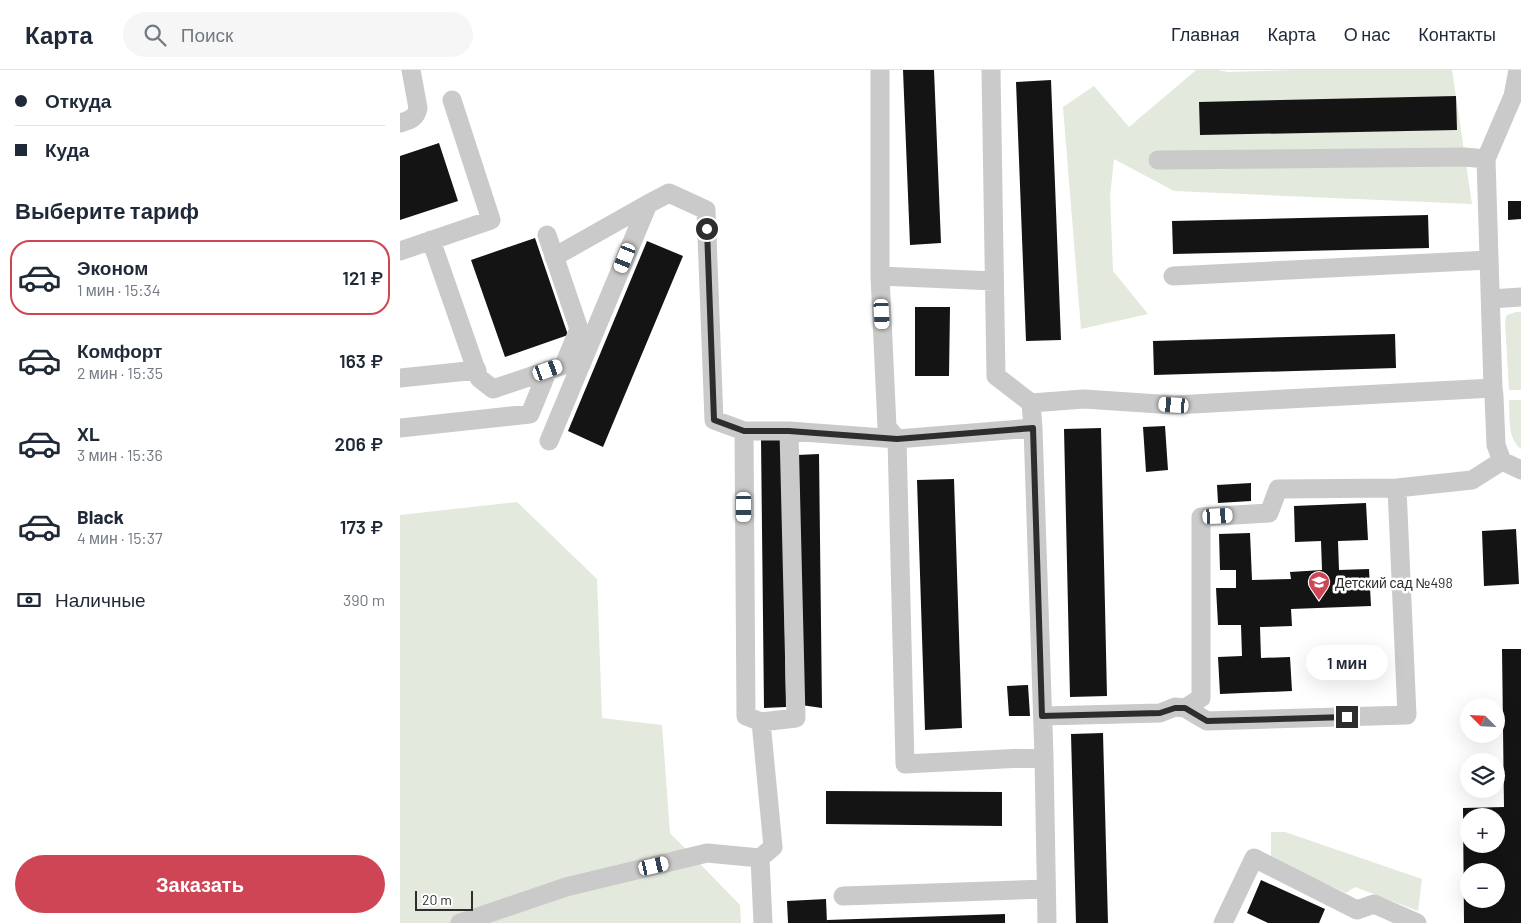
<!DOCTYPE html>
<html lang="ru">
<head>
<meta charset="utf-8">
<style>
  body { margin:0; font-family:Barlow,sans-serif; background:#f6f6f7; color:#1f2937; height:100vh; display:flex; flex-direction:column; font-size:19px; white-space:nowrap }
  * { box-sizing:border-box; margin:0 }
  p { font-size:16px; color:#747a83 }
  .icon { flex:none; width:28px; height:28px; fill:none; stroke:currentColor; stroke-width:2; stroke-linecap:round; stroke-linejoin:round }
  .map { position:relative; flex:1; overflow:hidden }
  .drawer { display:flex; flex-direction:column; background:#fff; width:400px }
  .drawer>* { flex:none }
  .guide { display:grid; align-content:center; height:110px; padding:0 15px; background:#fff }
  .needle { width:32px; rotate:294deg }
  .fabs { position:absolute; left:1060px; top:628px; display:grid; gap:10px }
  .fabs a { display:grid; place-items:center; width:45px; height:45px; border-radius:50%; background:#fff; box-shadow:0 5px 20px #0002; font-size:25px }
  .scale { position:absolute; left:15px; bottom:12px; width:58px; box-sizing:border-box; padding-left:5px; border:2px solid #2d2d2d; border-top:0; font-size:14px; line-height:18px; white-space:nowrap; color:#2d2d2d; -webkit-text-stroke:4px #fff; paint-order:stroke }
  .end { position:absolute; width:22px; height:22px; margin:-11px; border:6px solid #2d2d2d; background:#fff; box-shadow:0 0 0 2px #fff }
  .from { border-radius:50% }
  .bubble { position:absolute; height:35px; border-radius:18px; background:#fff; box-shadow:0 5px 20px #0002; font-size:16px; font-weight:600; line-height:35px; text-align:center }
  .car { position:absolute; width:15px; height:30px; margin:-15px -8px; border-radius:6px; box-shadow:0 0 4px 1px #0007; background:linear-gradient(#fff 24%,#345 0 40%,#fff 0 76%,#345 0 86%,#fff 0) }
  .guide b { display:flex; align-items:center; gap:18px; height:48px; font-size:19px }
  .guide b+b { border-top:1px solid #e0e1e3 }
  .guide i { width:12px; height:12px; background:#1f2937 }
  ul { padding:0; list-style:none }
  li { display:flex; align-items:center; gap:15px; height:75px; margin:0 10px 8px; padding:0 5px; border:2px solid transparent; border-radius:20px }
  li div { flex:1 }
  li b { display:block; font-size:19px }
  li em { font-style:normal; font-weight:600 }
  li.selected { border-color:#ce4556 }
  li>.icon { width:45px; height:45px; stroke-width:1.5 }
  h2 { padding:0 15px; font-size:22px; line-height:60px }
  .pay { display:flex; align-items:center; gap:12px; height:55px; padding:0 15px; font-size:19px }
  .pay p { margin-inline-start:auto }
  .button { display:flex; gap:10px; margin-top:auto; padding:10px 15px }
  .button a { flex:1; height:58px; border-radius:30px; background:#ce4556; color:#fff; font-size:20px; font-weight:600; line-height:58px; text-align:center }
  header { display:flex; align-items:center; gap:30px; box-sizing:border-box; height:70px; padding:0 25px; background:#fff; border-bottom:1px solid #e0e1e3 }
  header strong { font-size:24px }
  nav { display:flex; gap:28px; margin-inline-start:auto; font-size:18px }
  .search { width:350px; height:45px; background:#f6f6f7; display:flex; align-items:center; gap:12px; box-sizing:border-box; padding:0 18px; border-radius:28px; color:#747a83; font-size:19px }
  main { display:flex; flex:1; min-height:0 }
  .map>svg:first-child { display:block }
  .green { fill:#e3e9dc }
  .building { fill:#141414; fill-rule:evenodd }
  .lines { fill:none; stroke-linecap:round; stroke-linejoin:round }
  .minor { stroke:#cacaca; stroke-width:19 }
  .route { stroke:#2d2d2d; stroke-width:6 }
  .labels { text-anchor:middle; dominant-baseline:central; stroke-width:5; stroke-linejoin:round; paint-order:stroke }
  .poi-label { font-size:14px; fill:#2d2d2d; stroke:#fff; text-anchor:start }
</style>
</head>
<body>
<header>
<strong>Карта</strong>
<div class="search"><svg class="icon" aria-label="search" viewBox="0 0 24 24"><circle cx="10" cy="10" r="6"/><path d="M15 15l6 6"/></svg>Поиск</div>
<nav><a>Главная</a><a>Карта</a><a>О нас</a><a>Контакты</a></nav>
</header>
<main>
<section class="drawer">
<div class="guide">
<b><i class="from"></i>Откуда</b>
<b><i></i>Куда</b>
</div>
<h2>Выберите тариф</h2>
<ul>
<li class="selected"><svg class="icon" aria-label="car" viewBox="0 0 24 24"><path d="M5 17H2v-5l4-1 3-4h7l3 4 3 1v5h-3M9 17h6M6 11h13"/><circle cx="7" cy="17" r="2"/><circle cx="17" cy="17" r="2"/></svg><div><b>Эконом</b><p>1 мин · 15:34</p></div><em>121 ₽</em></li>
<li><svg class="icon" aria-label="car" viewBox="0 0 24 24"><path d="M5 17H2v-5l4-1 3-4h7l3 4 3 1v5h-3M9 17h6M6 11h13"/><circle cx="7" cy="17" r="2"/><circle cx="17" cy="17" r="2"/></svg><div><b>Комфорт</b><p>2 мин · 15:35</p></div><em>163 ₽</em></li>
<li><svg class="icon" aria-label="car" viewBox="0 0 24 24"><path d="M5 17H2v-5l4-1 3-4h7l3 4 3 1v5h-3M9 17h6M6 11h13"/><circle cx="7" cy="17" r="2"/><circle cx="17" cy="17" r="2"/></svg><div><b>XL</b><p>3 мин · 15:36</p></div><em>206 ₽</em></li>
<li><svg class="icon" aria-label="car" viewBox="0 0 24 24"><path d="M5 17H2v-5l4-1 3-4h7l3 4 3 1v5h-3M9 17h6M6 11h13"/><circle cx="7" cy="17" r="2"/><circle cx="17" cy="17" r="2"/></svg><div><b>Black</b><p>4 мин · 15:37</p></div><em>173 ₽</em></li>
</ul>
<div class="pay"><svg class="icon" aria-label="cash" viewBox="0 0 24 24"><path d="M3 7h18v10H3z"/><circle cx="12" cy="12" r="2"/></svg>Наличные<p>390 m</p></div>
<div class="button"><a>Заказать</a></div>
</section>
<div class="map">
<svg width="1121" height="853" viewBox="0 0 1121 853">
  <rect width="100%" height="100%" fill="#fff"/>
  <path class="green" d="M796 0H817L828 2 894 0H1052L1072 134 774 121 714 89 710 126 713 201 748 244 681 259 663 37 694 16 729 57Z
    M1116 242H1121V320H1109L1105 251 1107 245Z
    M1109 330H1121V379C1107 368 1110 347 1109 330Z
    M117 432 197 509 202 648 262 655 270 763 340 835 341 853H0V445Z
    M871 762H885L1022 809 1018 841 955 817 946 823 871 788Z"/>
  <path class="building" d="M503 0H534L541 173 510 175Z
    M651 10 661 270 626 271 616 12Z
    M1056 26 1057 60 800 65 799 32Z
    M39 73 58 131 0 150V86Z
    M1108 131H1121V149L1108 150Z
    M1028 145 1029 178 773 184 772 151Z
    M135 168 168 265 105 287 71 190Z
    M247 171 283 186 203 377 168 361Z
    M515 237H550L549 306H515Z
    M995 264 996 298 754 305 753 271Z
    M765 356 768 400 746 402 743 357Z
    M701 358 707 626 670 627 664 359Z
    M382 368 386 637 364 638 361 369Z
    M419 384 422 638 401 635 397 385Z
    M554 409 562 658 525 660 517 410Z
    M851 413V431L818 433 817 415Z
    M966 433 968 470 938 471 939 500 969 499 971 536 891 539 892 556 860 557 861 588 890 587 892 621 820 624 818 587 842 586 841 555H818L816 518H836V500H820L819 464 850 463 852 510 891 509 890 502 922 500 921 471 895 472 894 436Z
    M1116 459 1119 514 1084 516 1082 461Z
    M1102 579H1121V853H1064L1063 738 1104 737ZM1069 746H1096V774H1069ZM1069 801H1096V829H1069Z
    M628 615 630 646H609L607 616Z
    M703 663 708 853H676L671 664Z
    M426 721 602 722V756L426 754Z
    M861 810 925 839 919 853H868L847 843Z
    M426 829 427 853H388L387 831Z
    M605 844V853H427V850Z"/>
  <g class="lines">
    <path class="minor" d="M480 0V206L487 357 497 369 505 694 644 687
      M591 0 596 306 631 333 633 358 644 687 647 853
      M1118 0 1113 26 1086 89 1093 318 1094 326 1096 375 1102 391 1121 400
      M0 53C9 50 16 49 18 38L11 0
      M758 90 1065 87 1086 89
      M31 170 79 308 93 319 164 295 179 259 147 165
      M0 181 91 150 52 30
      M154 187 248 134
      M480 206 594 211
      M773 206 1089 190
      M1091 229 1121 227
      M0 308 77 300
      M631 333 684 329 774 335 1093 318
      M0 358 130 344 148 300
      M344 361 346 646 361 652 373 777 360 788
      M149 371 248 134 269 123 306 140 314 350 344 361H389L497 369 633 358
      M997 418 1007 645 807 651 785 638 801 628V447L869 443 878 419 997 418 1072 410 1102 391
      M643 646 760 643 775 637 785 638
      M361 652 396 648 389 361
      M443 826 646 819
      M60 853 166 817 307 783 360 788 363 853
      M823 853 854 788 957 840 974 834 1017 853"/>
  </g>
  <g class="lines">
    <path class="route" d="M307 159 314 350 344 361H389L497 369 633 358 642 646 760 643 775 638H785L807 651 947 647"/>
  </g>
  <defs>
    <g id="school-pin" transform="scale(1.125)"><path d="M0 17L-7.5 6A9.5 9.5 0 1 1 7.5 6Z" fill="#ce4556" stroke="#fff"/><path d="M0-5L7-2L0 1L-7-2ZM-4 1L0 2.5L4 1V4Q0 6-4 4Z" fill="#fff"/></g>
  </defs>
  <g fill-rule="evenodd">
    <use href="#school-pin" x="919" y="512"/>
  </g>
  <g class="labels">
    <g class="poi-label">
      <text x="935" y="512">Детский сад №498</text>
    </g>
  </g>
</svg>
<div class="fabs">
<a><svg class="needle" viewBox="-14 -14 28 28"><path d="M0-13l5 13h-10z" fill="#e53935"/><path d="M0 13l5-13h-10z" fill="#747a83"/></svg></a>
<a><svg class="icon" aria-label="layers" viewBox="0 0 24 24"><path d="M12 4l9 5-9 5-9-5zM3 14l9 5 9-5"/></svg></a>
<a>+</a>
<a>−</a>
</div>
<div class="scale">20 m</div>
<i class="end from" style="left:307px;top:159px"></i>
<i class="end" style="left:947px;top:647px"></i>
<div class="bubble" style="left:906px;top:575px;width:82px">1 мин</div>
<i class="car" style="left:225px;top:188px;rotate:202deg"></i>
<i class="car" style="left:482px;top:244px;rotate:177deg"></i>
<i class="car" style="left:148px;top:300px;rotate:70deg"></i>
<i class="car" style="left:774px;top:335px;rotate:274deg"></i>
<i class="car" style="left:344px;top:437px;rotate:180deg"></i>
<i class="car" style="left:818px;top:446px;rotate:87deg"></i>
<i class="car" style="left:254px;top:796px;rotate:77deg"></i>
</div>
</main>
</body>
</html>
